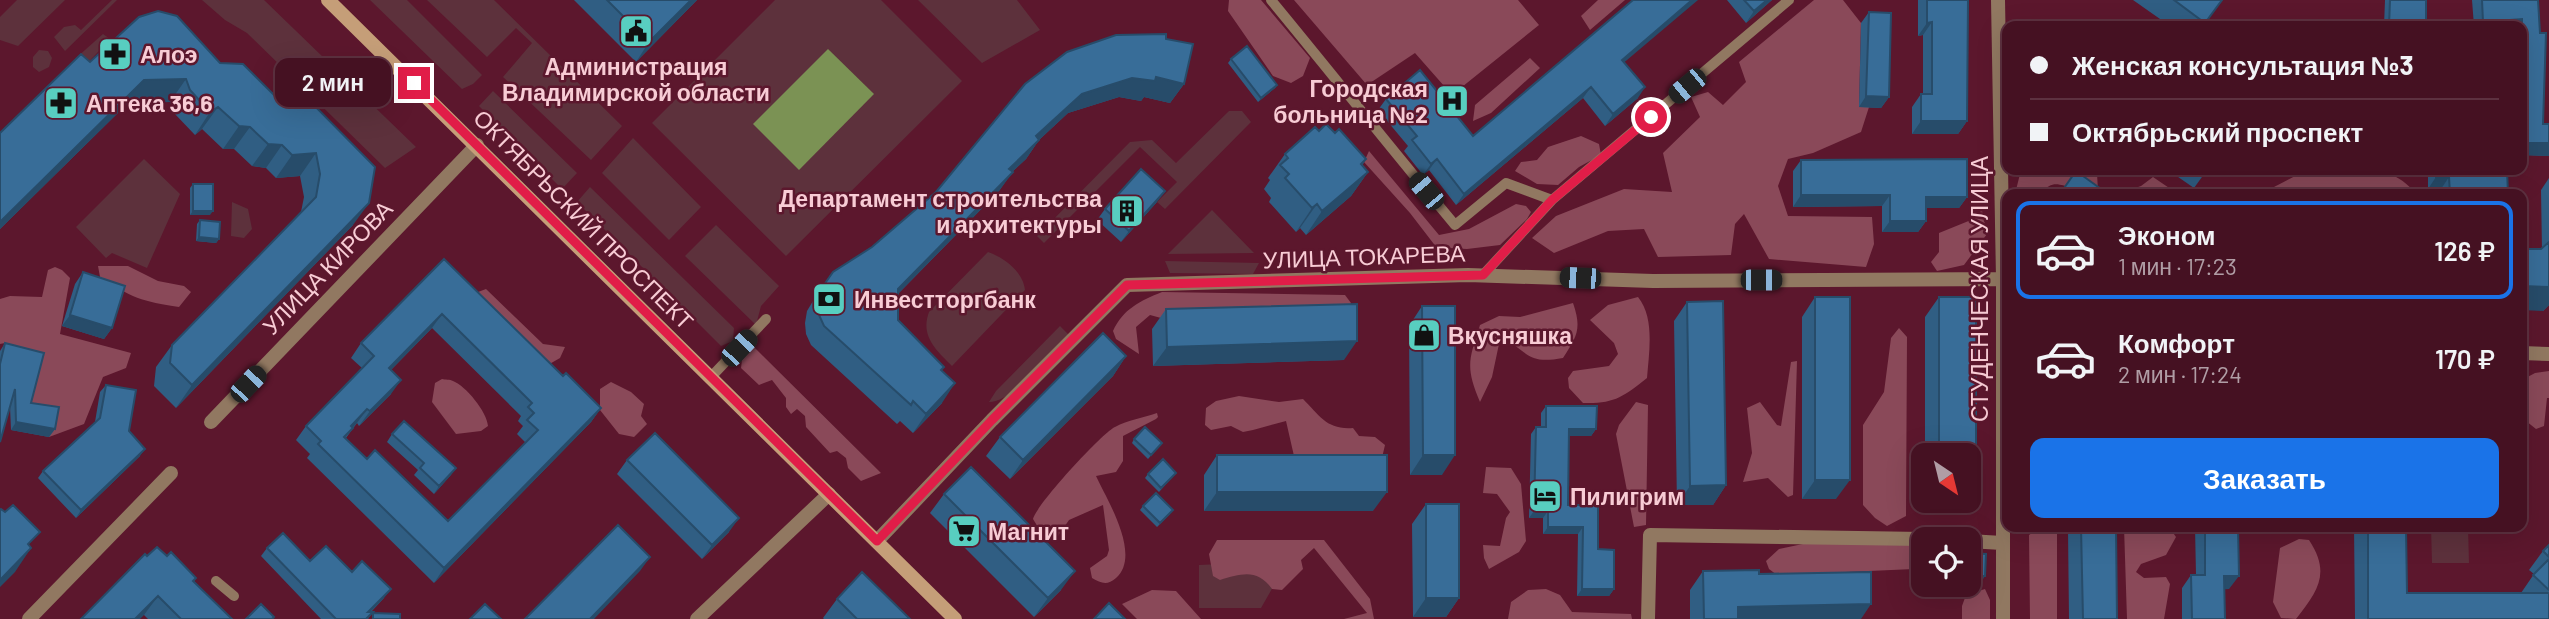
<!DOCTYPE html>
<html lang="ru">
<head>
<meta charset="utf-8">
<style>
  body { margin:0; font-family:Barlow,sans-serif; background:#4f1f2f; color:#f1f3f6; height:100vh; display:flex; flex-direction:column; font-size:26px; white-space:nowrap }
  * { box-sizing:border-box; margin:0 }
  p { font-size:23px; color:#b09da5 }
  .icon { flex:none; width:38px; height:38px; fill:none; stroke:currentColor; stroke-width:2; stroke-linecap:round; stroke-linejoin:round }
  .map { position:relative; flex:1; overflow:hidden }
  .details { position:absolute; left:2002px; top:189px; width:525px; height:343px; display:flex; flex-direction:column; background:#451122; border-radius:14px; box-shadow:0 7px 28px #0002,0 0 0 2px #5d3140 }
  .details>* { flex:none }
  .guide { position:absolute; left:2002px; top:21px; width:525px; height:154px; border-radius:14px; box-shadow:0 7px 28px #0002,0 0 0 2px #5d3140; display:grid; align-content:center; height:154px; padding:0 28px; background:#451122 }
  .needle { width:46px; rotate:145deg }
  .tools { position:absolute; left:1911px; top:443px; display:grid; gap:14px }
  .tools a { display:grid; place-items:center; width:70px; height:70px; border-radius:14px; background:#451122; box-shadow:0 7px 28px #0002,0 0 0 2px #5d3140; font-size:35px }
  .end { position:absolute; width:32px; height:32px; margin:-16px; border:9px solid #e11d48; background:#fff; box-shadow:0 0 0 4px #fff }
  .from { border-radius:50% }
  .bubble { position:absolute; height:49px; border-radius:14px; background:#451122; box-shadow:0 7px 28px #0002,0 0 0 2px #5d3140; font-size:23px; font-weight:600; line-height:49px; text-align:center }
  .car { position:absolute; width:21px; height:42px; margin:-21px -10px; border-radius:9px; box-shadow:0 0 5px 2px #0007; background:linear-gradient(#222 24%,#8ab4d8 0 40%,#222 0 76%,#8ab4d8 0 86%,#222 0) }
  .guide b { display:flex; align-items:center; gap:24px; height:66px; font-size:26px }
  .guide b+b { border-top:2px solid #5d3140 }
  .guide i { width:18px; height:18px; background:#f1f3f6 }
  ul { padding:12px 0 0; list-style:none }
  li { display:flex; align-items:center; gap:21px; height:98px; margin:0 14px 10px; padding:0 14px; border:4px solid transparent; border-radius:14px }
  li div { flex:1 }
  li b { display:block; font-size:26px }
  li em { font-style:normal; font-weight:600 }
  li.on { border-color:#1a73e8 }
  li>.icon { width:63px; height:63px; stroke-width:1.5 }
  .button { display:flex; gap:14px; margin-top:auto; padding:14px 28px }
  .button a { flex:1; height:80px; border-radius:14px; background:#1a73e8; color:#fff; font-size:28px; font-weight:600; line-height:80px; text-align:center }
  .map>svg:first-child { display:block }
  .green { fill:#5d313c }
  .forest { fill:#8a4959 }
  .water { fill:#7b9254 }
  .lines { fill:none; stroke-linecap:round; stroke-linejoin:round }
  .service { stroke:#917861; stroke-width:10 }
  .minor { stroke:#917861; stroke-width:14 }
  .secondary { stroke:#c59e78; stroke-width:14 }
  .wall { fill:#305e83; fill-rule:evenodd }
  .shaded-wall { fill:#274c6a }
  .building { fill:#386d98; stroke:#274c6a; stroke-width:2; fill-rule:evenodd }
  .route { stroke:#e11d48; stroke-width:9 }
  .labels { text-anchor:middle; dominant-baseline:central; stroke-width:5; stroke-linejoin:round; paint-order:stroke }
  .poi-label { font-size:23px; font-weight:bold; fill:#f8ccd5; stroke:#5c172d; text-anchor:start }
  .street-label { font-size:23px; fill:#f8ccd5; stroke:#5c172d }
</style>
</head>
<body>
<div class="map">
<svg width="2549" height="619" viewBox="0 0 2549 619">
  <rect width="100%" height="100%" fill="#5c172d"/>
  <path class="green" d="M17 0H65L18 46 0 40V17Z
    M112 0H117L65 51 54 37 64 27 75 25 81 30Z
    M202 0H264L416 147 385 168 247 33 225 20Z
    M370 0H407L482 75 473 84 462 89Z
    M427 0H494L622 126 591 160 503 77 532 43 516 28 487 57Z
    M775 0H881L962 81 786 256 652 123Z
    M918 0H1017L1040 30 982 63Z
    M103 34 110 39 84 67 76 58Z
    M39 50 48 51 52 58 49 67 39 72 33 67V57Z
    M493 91 577 173 562 189 479 106Z
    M1229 111H1242L1251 122 1165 209 1157 202 1177 182 1140 147 1044 243 1037 236 1130 142 1152 140 1176 163Z
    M633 138 701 207 669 240 602 173Z
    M144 159 180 194 147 268 112 253 106 258 76 227Z
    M590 187 734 328 733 341 721 346 577 202Z
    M232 202 248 209 252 229 244 238 231 236Z
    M1212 210 1254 253 1168 254Z
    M716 225 779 286 761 306 756 325 685 256Z
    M988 252C1005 258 1023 272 1025 290L952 366C936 350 920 336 929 312Z
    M1165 261 1259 263 1253 274 1170 273Z
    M1060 326 1069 335C1051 353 1014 402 989 402L996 391Z
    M2431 527H2468L2469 563H2432Z
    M1288 561 1261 608H1199V565Z"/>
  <path class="forest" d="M1229 0H1261L1310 58 1303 76 1291 83 1273 76 1228 11Z
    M1294 0H1518L1539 25 1452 95 1415 53 1367 85Z
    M1598 0H1625L1590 30 1581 16Z
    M1814 0H1843L1861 23 1859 107H1869L1861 132 1813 153 1788 159 1778 186 1788 216 1872 217 1874 244 1866 267 1769 259 1744 214 1735 224 1731 255 1658 257 1644 229 1608 231 1554 253 1532 238 1556 216 1624 189 1672 192 1663 153 1700 117 1691 97 1708 92 1723 105 1746 82 1739 62Z
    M1530 58 1540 68 1491 113 1473 121 1475 105Z
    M1581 136 1599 144 1601 155 1579 167 1558 185 1537 184 1515 171 1521 162 1537 160 1548 147Z
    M1369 151 1439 235 1469 229 1516 204 1526 206 1531 212 1527 219 1500 245 1467 249 1449 248 1440 252 1410 213 1364 162Z
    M2021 170H2095L2097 173 2098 191C2091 190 2083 190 2075 188 2057 185 2054 179 2040 194H2018L2016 190Z
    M2339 170C2371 170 2395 167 2416 194H2275L2274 187 2299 174 2326 173Z
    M2153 177 2178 194H2118L2141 186Z
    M1982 210 1987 234 1964 265 1937 271 1931 262 1939 252V233L1971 220Z
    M98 266H128L158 281 184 286 191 292 179 307C143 302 130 297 100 277Z
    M55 267 62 270 70 278 60 334 131 353 126 368 103 377 84 424 49 437 53 415 28 403 38 361 5 343 0 344V299L10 296 42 297 48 270Z
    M486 289 543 344 565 347 560 358 546 366 471 303 478 292Z
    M1162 292 1345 295 1351 303 1345 313 1161 318 1150 315 1136 327 1139 354 1116 339 1113 331C1123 309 1140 301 1162 292Z
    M1638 297C1655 318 1649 352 1647 378 1623 397 1614 404 1583 403L1569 388 1568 378 1573 371 1609 366 1618 354 1614 343 1590 320 1608 305Z
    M1573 303C1582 329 1577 336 1563 358 1530 364 1529 355 1504 337L1499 344 1492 377 1480 402C1465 366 1469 360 1480 325L1499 316 1520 317Z
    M1899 328 1907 337 1906 516 1887 526 1875 518 1863 505V425L1884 392 1891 338Z
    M754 347 881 473 861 481 848 468 846 458 837 451 830 453 806 427 805 416 797 409 791 414 786 407V398L772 380 759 385 741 368 742 360Z
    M1797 361 1793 495 1788 497 1768 478 1743 482 1752 453 1747 408 1760 402 1777 425 1781 426 1791 362Z
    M2549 371V398H2547L2544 426 2536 429 2526 421 2528 398 2522 389V380L2535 373Z
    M442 379C445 380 450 379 453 381 466 386 487 412 488 426L481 431 456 434 432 402 435 383Z
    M611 382 631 392 644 404 641 416 647 424 634 437 619 434 600 410V389Z
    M1239 396 1279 402 1303 399C1320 416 1327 430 1353 428L1359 436 1375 437 1385 445 1381 462 1294 456 1286 421 1253 430 1243 432 1231 426 1211 430 1205 425 1206 408 1216 401Z
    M1636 402 1648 405 1646 525 1634 527 1616 434 1619 425Z
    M1157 413 1158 417 1156 419 1123 436V461L1116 472 1096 476C1107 500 1142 555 1116 578 1107 586 1101 583 1092 578L1090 568 1107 556 1109 550 1103 505 1069 520 1056 539 1044 537 1033 519C1036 505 1102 433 1115 427 1128 420 1143 418 1157 413Z
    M1486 467 1511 468 1521 484 1526 541 1519 552 1489 569 1484 558 1483 545 1500 546 1506 518 1510 512 1497 494 1483 493Z
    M2124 527H2169L2176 537 2166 555 2141 564 2136 572 2144 578 2166 577 2170 584 2164 619H2127Z
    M2038 529 2057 534V619H2030L2029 535Z
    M2299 539 2309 540C2331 573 2318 591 2296 619L2281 618 2273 602 2280 548Z
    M1217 540H1324L1370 599 1374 619H1344L1367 613 1314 548 1301 560 1303 569 1282 590 1272 589C1257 568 1241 574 1220 580L1213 576 1209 554Z
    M1817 541 1923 544V572L1914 569 1777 575 1769 569 1766 561 1779 549Z
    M1546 589 1560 595 1572 612 1631 614 1632 619H1508L1511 602 1528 590Z
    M1985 589 1990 600V619H1962V606L1966 595Z
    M1152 590 1176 591 1201 619H1137L1122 604Z"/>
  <path class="water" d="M828 49 874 94 799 170 753 124Z"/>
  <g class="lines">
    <path class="service" d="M1271 0C1333 75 1392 150 1455 225L1506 183 1552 200
      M1483 275 1552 200 1789 0
      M711 377 766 319
      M216 581 234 596"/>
    <path class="minor" d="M1998 0 2003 279V619
      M2522 353 2549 354
      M211 422 477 145
      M877 541 992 420 1127 285 1468 275 1653 281 2007 279
      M1969 541 2002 543
      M29 619 171 473
      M697 619 829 494
      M1648 619 1650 535 1923 539"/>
    <path class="secondary" d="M328 0 955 619"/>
  </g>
  <path class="wall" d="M574 0H697L636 62Z
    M1727 0H1772L1746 23Z
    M1918 0H1968L1967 121 1958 134H1912V107L1921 94H1923V35L1918 36Z
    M2133 0H2222L2203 26H2170Z
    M2385 0H2426V26H2384Z
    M2472 0H2538L2543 124H2549V156L2522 155V26H2474Z
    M1869 12 1889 97 1881 108 1859 107 1861 23Z
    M1166 39 1184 84 1170 103 1144 97 1141 101 1119 97 1068 113 1039 140 1026 159 1012 172 999 191 898 294V320L942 371V403L913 433 900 421 897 424 811 345 806 334 805 323 807 311 813 301 833 272 872 247Z
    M1231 59 1277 85 1275 88 1258 102 1228 63Z
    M90 62 220 63 277 98 303 94 353 225 176 408 154 386 156 367 172 345 301 212 304 197 300 176 276 178 266 168 252 166 234 149H223L202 129 195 135 174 113 170 102 128 103 0 229V133Z
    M1624 62 1638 98 1605 126 1583 98 1456 205 1429 170 1423 175 1404 151 1408 146 1378 110 1386 99 1473 136Z
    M1319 131 1335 133 1366 159 1362 166 1368 172 1351 196 1306 235 1300 228 1296 232 1269 202 1271 198 1264 189 1270 180 1268 178 1285 154Z
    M1801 160 1967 197 1959 208H1926V221L1918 232H1882V206L1793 207V171Z
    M2168 170H2207L2194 188Z
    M2428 170H2507L2508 194H2441V189H2428Z
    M2549 178V305L2543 311 2541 190Z
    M193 184 210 215H190V188Z
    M1157 202 1121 242 1097 220 1105 209Z
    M200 220 219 239 216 243 196 241 197 224Z
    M444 259 563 376 601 408 591 422 434 583 307 458 310 454 296 440 306 426 362 368 351 358 361 343ZM432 328 521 416 518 421 523 426 517 434 526 443 448 521 367 459 346 438 357 423 359 426 391 394V370Z
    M83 272 112 328 104 339 62 326 75 284Z
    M1815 297 1836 499H1802V317Z
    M1939 297 1969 455H1925V317Z
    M1687 302 1726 485 1713 505H1677L1674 321Z
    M1422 306 1442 475H1410L1409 326Z
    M1166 309 1344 360 1153 366 1152 329Z
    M5 343 31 403 55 429 49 437 11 430 10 407 0 442V351Z
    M1126 356 1113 376 1010 479 986 456 1000 437Z
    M106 385 140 456 76 518 38 478 43 471 95 422 100 392Z
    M1546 406 1596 429 1591 436H1569L1568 505 1598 549 1614 589 1609 596H1577L1578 534H1543V518H1529L1531 434 1536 427H1541V413Z
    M392 434 456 468 450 476 434 494 414 475 418 470 387 442Z
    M1134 439 1162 443 1148 459 1132 443Z
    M1217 455 1373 511H1204V475Z
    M627 460 729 532 702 559 617 474Z
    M1176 473 1159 492 1145 478 1148 474Z
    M944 494 1061 590 1034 617 930 513Z
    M1426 504 1459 598 1446 617H1413L1412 524Z
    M1143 506 1170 514 1157 527 1140 510Z
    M2070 527H2116L2117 619H2069L2068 530Z
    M2195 527H2238L2229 589H2225V619H2182V588L2191 575H2196Z
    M2354 527H2406L2407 593H2521L2534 574 2529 570 2543 551 2549 545V619H2355Z
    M267 548 352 572 384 598 371 612H373L368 619H321L261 556Z
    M147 556 196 578 194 581 232 619H148L144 615Z
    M1703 571 1759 574 1861 619H1690V590Z
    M837 599 910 619H824L823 618Z"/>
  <path class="shaded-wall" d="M691 0H697L636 62 649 42Z
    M1692 0H1698L1614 71 1622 60Z
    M1767 0H1772L1746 23 1754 11Z
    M2522 19 2517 26H2480L2483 22Z
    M1932 22 1923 35 1918 36 1927 23Z
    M1156 77 1184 84 1170 103 1144 97 1141 101 1119 97 1068 113 1039 140 1026 159 995 188 1009 169 1036 136 1082 94 1132 78Z
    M186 79 170 102 128 103 0 229V222L144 80Z
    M1277 85 1275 88 1258 102 1261 98Z
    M1591 87 1583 98 1456 205 1464 194Z
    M1645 87 1638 98 1605 126 1613 114Z
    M1866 96 1889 97 1881 108 1859 107Z
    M218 107 202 129 195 135 210 112Z
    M1921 121H1967L1958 134H1912Z
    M239 126 250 127 234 149H223Z
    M2522 143H2549V156L2522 155Z
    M268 144 282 145 266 168 252 166Z
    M316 153 300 176 276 178 292 155Z
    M1437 159 1429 170 1423 175 1431 164Z
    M1013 172 999 191 884 308 898 289Z
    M1368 172 1351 196 1306 235 1322 211Z
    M2436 177H2449L2441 189H2428Z
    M1165 191 1157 202 1121 242 1129 231Z
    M1801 195H1890L1882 206 1793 207Z
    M1926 197H1967L1959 208H1918Z
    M369 203 353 225 176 408 192 385Z
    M1317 204 1300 228 1296 232 1312 208Z
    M193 211H213L210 215H190Z
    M1890 221H1926L1918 232H1882Z
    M199 237 219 239 216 243 196 241Z
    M2522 286 2549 287V305L2543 311 2522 310Z
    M442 314 432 328 379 382 389 368Z
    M70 315 112 328 104 339 62 326Z
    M1357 341 1344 360 1153 366 1167 347Z
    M1126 356 1113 376 1010 479 1023 460Z
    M401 380 391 394 359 426 370 411Z
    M955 383 942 403 913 433 926 414Z
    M601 408 591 422 434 583 444 568Z
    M367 409 357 423 341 440 351 426Z
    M16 422 55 429 49 437 11 430Z
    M1569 429H1596L1591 436H1564Z
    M145 449 140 456 76 518 81 510Z
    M1423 455H1455L1442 475H1410Z
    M456 468 450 476 434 494 439 486Z
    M1815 480H1850L1836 499H1802Z
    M1969 483H1976L1969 492Z
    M1726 485 1713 505H1677L1690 486Z
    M1217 492H1387L1373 511H1204Z
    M1926 500H1963L1962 502H1925Z
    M1534 511H1548L1543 518H1529Z
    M739 518 729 532 702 559 712 545Z
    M1548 527H1583L1578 534H1543Z
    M31 548 15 572 0 587V580Z
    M650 557 640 571 594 619H590Z
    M1075 571 1061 590 1034 617 1048 598Z
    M1969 576H1985L1980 584 1969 583Z
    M2224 576H2239L2229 589 2215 590Z
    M391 589 384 598 363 619 368 612Z
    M1582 589H1614L1609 596H1577Z
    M158 596 144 615 140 619H135Z
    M1426 598H1459L1446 617H1413Z
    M1871 604 1861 619H1730L1738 607Z"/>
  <path class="building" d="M607 0H691L649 42Z
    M1633 0H1692L1622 60 1645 87 1613 114 1591 87 1464 194 1437 159 1431 164 1412 140 1417 136 1386 99 1420 70 1473 136Z
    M1744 0H1767L1754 11Z
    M1927 0H1968L1967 121H1921V94H1932V22L1927 23Z
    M2174 0H2222L2205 23Z
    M2390 0H2426V26H2389Z
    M2482 0H2538L2540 33H2546L2543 124H2549V143H2522V19L2483 22Z
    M158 11 177 16 220 63 243 64 277 98 303 94 375 167 369 203 192 385 170 363 172 345 316 197 320 174 316 153 292 155 282 145 268 144 250 127 239 126 218 107 210 112 190 90 186 79 144 80 0 222V133L81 54 90 62 139 17Z
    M1869 12 1891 13 1889 97 1866 96Z
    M1166 34V39L1193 44 1184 84 1156 77 1155 81 1132 78 1082 94 1036 136 1039 140 1009 169 1013 172 898 289V320L944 367 941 370 955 383 926 414 913 401 911 405 824 326 819 315 818 303 820 292 826 282 833 272 872 247 936 192 1025 84 1067 52 1116 35Z
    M1247 46 1277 85 1261 98 1231 59Z
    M1326 124 1335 133 1339 129 1366 159 1361 164 1368 172 1322 211 1317 204 1312 208 1285 178 1289 174 1280 165 1288 158 1285 154 1315 127 1319 131Z
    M1967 159V197H1926V221H1890V195H1801V160Z
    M1141 169 1165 191 1129 231 1105 209Z
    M2436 170H2507L2508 194H2450L2449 177H2436Z
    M2076 171 2108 194H2060Z
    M193 184H213V211H193Z
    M200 220 220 222 219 239 199 237Z
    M2549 242V287L2522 286V249H2541Z
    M444 259 563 376 566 373 601 408 444 568 318 444 321 441 306 426 374 356 361 343ZM442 314 532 403 528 407 534 413 527 420 538 430 448 521 375 450 367 459 344 437 353 428 351 426 367 409 370 411 401 380 389 368Z
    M83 272 125 286 112 328 70 315Z
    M1815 297H1850V480H1815Z
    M1939 297H1976V483H1969V455H1939Z
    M1723 301 1726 485 1690 486 1687 302Z
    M1357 304V341L1167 347 1166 309Z
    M1422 306H1455V455H1423Z
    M1103 333 1126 356 1023 460 1000 437Z
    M5 343 44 353 31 403 59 407 55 429 16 422 15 389 0 442V364Z
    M106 385 136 390 129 431 145 449 81 510 43 471 100 418Z
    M1546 406H1597L1596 429H1569L1568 505H1598V549L1614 550V589H1582L1583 527H1548V511H1534L1536 427H1546Z
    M404 421 456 468 439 486 420 468 424 463 392 434Z
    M1145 427 1162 443 1151 455 1134 439Z
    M655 433 739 518 712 545 627 460Z
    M1217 455H1387V492H1217Z
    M1163 459 1176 473 1161 488 1148 474Z
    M971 467 1075 571 1048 598 944 494Z
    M1156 493 1173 510 1160 523 1143 506Z
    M1426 504H1459V598H1426Z
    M13 505 40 532 28 544 31 548 0 580V510L1 509 5 512Z
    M618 525 650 557 590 619H525Z
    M2081 527H2116L2117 619H2083Z
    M2205 527H2238L2239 576H2224L2225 619H2192L2191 575H2205Z
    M2368 527H2406L2407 593H2549V618L2548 619H2368Z
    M283 533 310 561 326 546 352 572 362 561 391 589 368 612H373L366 619H336L267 548Z
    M2549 545V557L2543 551Z
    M157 547 167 556 171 552 196 578 193 581 232 619H181L158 596 135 619H81L145 554 147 556Z
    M1969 553 1986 554 1985 576H1969Z
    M2549 559V590L2533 575Z
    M1759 570V574L1871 572V604L1738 607V619H1704L1703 571Z
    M862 572 910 619H857L837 599Z
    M1109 603 1125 619H1094Z
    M261 604 274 617 272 619H246Z
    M485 604 501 619H470Z
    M373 613 400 614V619H373Z"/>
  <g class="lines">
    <path class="route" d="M414 83 877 541 992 420 1127 285 1483 275 1552 200 1651 117"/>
  </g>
  <defs>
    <g id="civic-square" transform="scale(1.75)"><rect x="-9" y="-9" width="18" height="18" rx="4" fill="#58cec0" stroke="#5c172d"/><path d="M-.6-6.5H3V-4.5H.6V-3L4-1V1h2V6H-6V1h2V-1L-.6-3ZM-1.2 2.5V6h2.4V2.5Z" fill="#111"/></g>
    <g id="pharmacy-square" transform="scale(1.75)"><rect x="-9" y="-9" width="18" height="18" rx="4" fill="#58cec0" stroke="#5c172d"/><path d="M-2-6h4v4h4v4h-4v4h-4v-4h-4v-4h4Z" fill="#111"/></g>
    <g id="hospital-square" transform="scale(1.75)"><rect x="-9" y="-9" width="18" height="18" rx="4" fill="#58cec0" stroke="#5c172d"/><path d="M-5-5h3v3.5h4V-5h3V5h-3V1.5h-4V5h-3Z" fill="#111"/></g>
    <g id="building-square" transform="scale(1.75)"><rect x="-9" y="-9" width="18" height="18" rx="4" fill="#58cec0" stroke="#5c172d"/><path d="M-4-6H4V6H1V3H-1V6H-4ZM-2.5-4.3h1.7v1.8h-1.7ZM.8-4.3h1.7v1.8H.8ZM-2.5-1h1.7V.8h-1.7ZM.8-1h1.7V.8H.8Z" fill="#111"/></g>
    <g id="bank-square" transform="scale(1.75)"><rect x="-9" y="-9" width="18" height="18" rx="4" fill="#58cec0" stroke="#5c172d"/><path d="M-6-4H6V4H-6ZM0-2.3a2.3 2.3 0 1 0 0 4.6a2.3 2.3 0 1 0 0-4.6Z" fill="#111"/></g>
    <g id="shop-square" transform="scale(1.75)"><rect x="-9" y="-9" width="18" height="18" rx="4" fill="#58cec0" stroke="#5c172d"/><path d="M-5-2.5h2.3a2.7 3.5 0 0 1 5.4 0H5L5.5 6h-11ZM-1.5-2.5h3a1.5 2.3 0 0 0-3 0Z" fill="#111"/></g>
    <g id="hotel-square" transform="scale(1.75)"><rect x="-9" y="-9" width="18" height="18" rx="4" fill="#58cec0" stroke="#5c172d"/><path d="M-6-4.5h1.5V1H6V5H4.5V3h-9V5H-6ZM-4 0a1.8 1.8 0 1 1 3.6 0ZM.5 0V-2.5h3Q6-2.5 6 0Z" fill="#111"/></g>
    <g id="supermarket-square" transform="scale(1.75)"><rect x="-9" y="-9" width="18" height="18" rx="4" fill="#58cec0" stroke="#5c172d"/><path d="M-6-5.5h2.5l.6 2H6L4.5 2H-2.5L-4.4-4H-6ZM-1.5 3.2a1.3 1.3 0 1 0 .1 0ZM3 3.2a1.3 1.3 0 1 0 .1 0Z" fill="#111"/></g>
  </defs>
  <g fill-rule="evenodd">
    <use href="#civic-square" x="636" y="31"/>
    <use href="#pharmacy-square" x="115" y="54"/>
    <use href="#hospital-square" x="1452" y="101"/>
    <use href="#pharmacy-square" x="61" y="103"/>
    <use href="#building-square" x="1127" y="211"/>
    <use href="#bank-square" x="829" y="299"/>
    <use href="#shop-square" x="1424" y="335"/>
    <use href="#hotel-square" x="1545" y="496"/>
    <use href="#supermarket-square" x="964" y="531"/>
  </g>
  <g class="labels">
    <g class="poi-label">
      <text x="140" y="54">Алоэ</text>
      <text x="636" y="66" text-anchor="middle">Администрация<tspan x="636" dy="26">Владимирской области</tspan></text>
      <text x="1428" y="88" text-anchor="end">Городская<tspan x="1428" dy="26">больница №2</tspan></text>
      <text x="86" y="103">Аптека 36,6</text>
      <text x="1102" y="198" text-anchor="end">Департамент строительства<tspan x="1102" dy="26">и архитектуры</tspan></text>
      <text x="854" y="299">Инвестторгбанк</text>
      <text x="1448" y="335">Вкусняшка</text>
      <text x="1570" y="496">Пилигрим</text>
      <text x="988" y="531">Магнит</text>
    </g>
    <g class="street-label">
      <text transform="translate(584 219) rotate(45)">ОКТЯБРЬСКИЙ ПРОСПЕКТ</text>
      <text transform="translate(1364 256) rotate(-2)">УЛИЦА ТОКАРЕВА</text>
      <text transform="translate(327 267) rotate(-46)">УЛИЦА КИРОВА</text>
      <text transform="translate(1979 289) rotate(-90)">СТУДЕНЧЕСКАЯ УЛИЦА</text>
    </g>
  </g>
</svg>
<div class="tools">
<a><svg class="needle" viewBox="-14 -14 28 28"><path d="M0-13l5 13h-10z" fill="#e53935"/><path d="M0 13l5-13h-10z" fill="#b09da5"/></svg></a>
<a><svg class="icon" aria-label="locate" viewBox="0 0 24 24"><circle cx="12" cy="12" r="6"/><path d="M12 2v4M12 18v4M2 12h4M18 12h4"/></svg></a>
</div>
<i class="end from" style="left:1651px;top:117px"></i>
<i class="end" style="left:414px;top:83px"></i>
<div class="bubble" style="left:275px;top:58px;width:116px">2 мин</div>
<i class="car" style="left:1687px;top:86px;rotate:230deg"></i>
<i class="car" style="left:1426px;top:191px;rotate:320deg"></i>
<i class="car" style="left:1580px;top:278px;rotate:272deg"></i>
<i class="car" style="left:1761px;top:280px;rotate:90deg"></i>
<i class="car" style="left:739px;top:348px;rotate:43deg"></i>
<i class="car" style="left:248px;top:384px;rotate:43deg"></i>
<div class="guide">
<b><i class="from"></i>Женская консультация №3</b>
<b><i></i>Октябрьский проспект</b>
</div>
<section class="details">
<ul>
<li class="on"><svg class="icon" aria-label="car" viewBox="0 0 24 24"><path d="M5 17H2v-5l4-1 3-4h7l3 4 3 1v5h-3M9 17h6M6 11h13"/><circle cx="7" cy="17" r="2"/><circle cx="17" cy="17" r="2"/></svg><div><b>Эконом</b><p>1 мин · 17:23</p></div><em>126 ₽</em></li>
<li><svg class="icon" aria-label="car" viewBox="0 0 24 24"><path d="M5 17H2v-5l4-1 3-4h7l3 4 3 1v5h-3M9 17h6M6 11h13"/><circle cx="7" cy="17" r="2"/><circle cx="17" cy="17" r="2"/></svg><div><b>Комфорт</b><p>2 мин · 17:24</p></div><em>170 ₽</em></li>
</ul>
<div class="button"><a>Заказать</a></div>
</section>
</div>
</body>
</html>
